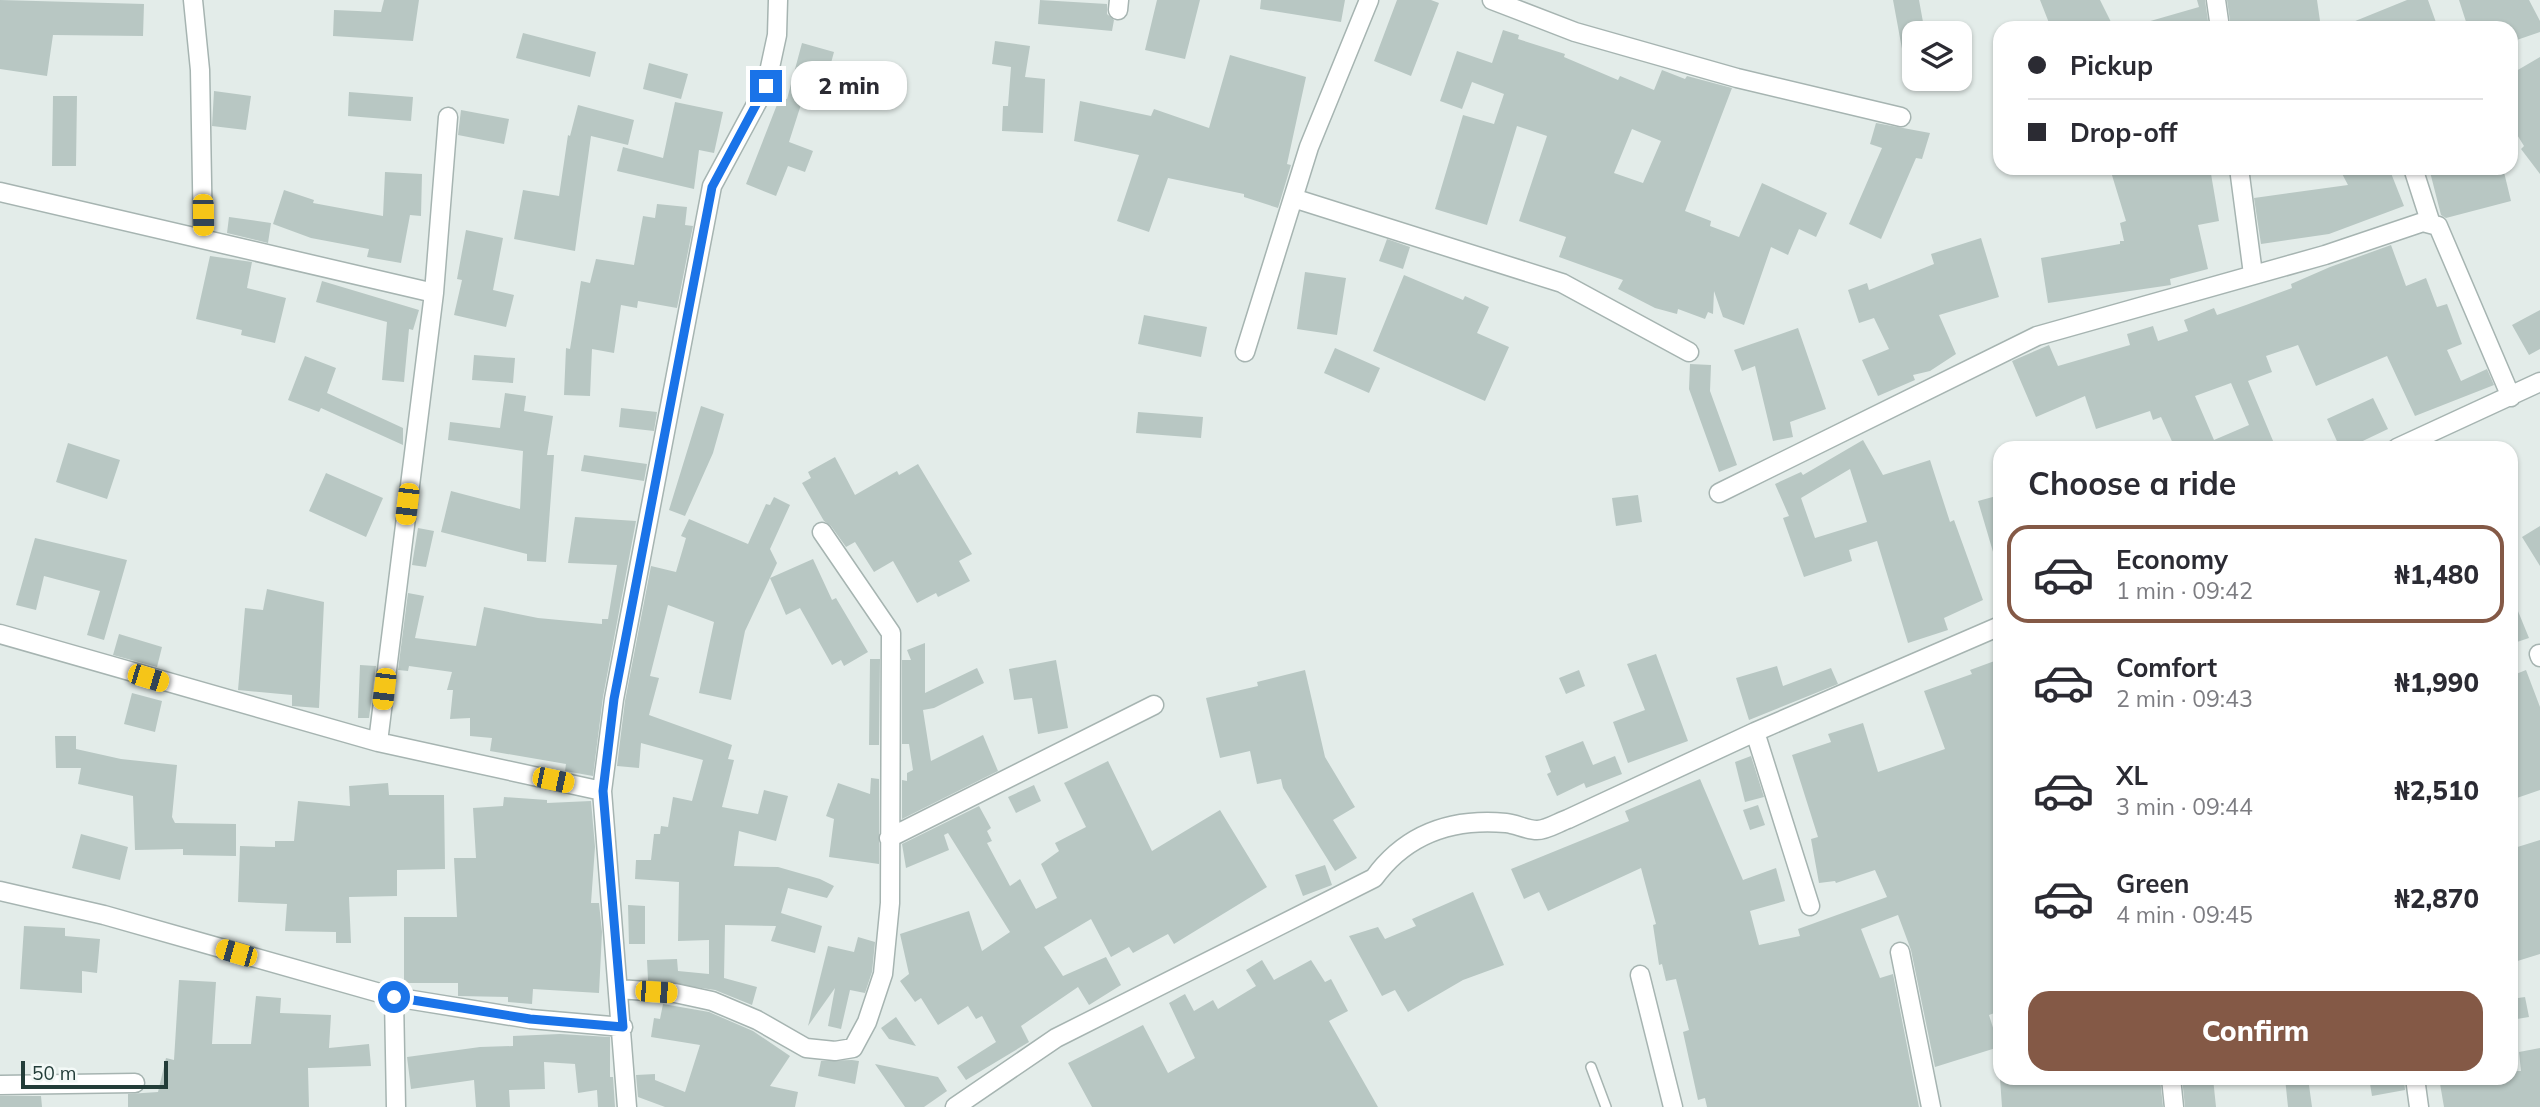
<!DOCTYPE html>
<html lang="en">
<head>
<meta charset="utf-8">
<style>
  body { margin:0; font-family:Mulish,sans-serif; background:#f7f7f7; color:#2b2b33; height:100vh; display:flex; flex-direction:column; font-size:26px; white-space:nowrap }
  * { box-sizing:border-box; margin:0 }
  p { font-size:23px; color:#7c7c81 }
  .icon { flex:none; width:38px; height:38px; fill:none; stroke:currentColor; stroke-width:2; stroke-linecap:round; stroke-linejoin:round }
  .map { position:relative; flex:1; overflow:hidden }
  .sheet { position:absolute; left:1993px; top:441px; width:525px; height:644px; display:flex; flex-direction:column; background:#fff; border-radius:21px; box-shadow:0 2px 5px #0004 }
  .sheet>* { flex:none }
  .top-card { position:absolute; left:1993px; top:21px; width:525px; height:154px; border-radius:21px; box-shadow:0 2px 5px #0004; display:grid; align-content:center; height:154px; padding:0 35px; background:#fff }
  .controls { position:absolute; left:1902px; top:21px; display:grid; gap:14px }
  .controls a { display:grid; place-items:center; width:70px; height:70px; border-radius:14px; background:#fff; box-shadow:0 2px 5px #0004; font-size:35px }
  .scale { position:absolute; left:21px; bottom:18px; width:147px; box-sizing:border-box; padding-left:7px; border:4px solid #233d39; border-top:0; font-size:19px; line-height:24px; white-space:nowrap; color:#233d39; -webkit-text-stroke:5px #f3f9f7; paint-order:stroke }
  .end { position:absolute; width:32px; height:32px; margin:-16px; border:9px solid #1a73e8; background:#fff; box-shadow:0 0 0 4px #fff }
  .from { border-radius:50% }
  .bubble { position:absolute; height:49px; border-radius:21px; background:#fff; box-shadow:0 2px 5px #0004; font-size:23px; font-weight:800; line-height:49px; text-align:center }
  .car { position:absolute; width:21px; height:42px; margin:-21px -10px; border-radius:9px; box-shadow:0 0 5px 2px #0007; background:linear-gradient(#f5c518 24%,#345 0 40%,#f5c518 0 76%,#345 0 86%,#f5c518 0) }
  .top-card b { display:flex; align-items:center; gap:24px; height:66px; font-size:26px }
  .top-card b+b { border-top:2px solid #e1e1e2 }
  .top-card i { width:18px; height:18px; background:#2b2b33 }
  ul { padding:0; list-style:none }
  li { display:flex; align-items:center; gap:21px; height:98px; margin:0 14px 10px; padding:0 21px; border:4px solid transparent; border-radius:21px }
  li div { flex:1 }
  li b { display:block; font-size:26px }
  li em { font-style:normal; font-weight:800 }
  li.active { border-color:#845946 }
  li>.icon { width:63px; height:63px; stroke-width:1.5 }
  h2 { padding:0 35px; font-size:32px; line-height:84px }
  .cta { display:flex; gap:14px; margin-top:auto; padding:14px 35px }
  .cta a { flex:1; height:80px; border-radius:21px; background:#845946; color:#fff; font-size:28px; font-weight:800; line-height:80px; text-align:center }
  .map>svg:first-child { display:block }
  .building { fill:#b8c7c3; fill-rule:evenodd }
  .lines { fill:none; stroke-linecap:round; stroke-linejoin:round }
  .service-casing { stroke:#a6b4b1; stroke-width:12 }
  .minor-casing { stroke:#a6b4b1; stroke-width:21 }
  .service { stroke:#fff; stroke-width:9 }
  .minor { stroke:#fff; stroke-width:18 }
  .route { stroke:#1a73e8; stroke-width:9 }
</style>
</head>
<body>
<div class="map">
<svg width="2540" height="1107" viewBox="0 0 2540 1107">
  <rect width="100%" height="100%" fill="#e3ece9"/>
  <path class="building" d="M0 0 144 4 143 36 53 35 47 76 0 69Z
    M384 0H419L413 41 333 36 334 10 381 12Z
    M1040 0 1107 4V14L1114 20 1112 31 1038 24Z
    M1157 0H1200L1185 59 1145 50Z
    M1261 0H1345L1341 22 1260 9Z
    M1397 0H1431L1439 3 1411 76 1374 61Z
    M1893 0H1919L1925 33H1914V76H1907Z
    M2040 0H2100L2114 28H2051Z
    M2197 0H2205L2209 28H2202V22L2181 28H2140V24L2199 7Z
    M2227 0H2317L2321 28H2231Z
    M2407 0H2428L2438 28H2338Z
    M2459 0H2529L2540 21V32L2511 42V28H2468Z
    M1503 30 1519 35 1518 39 1565 54 1564 57 1618 80 1620 76 1654 90 1662 70 1685 79 1687 76 1732 88 1685 211 1711 221 1710 226 1739 237 1762 183 1827 213 1816 237 1799 229 1788 255 1771 247 1744 325 1723 317 1714 291 1713 314 1708 312 1705 319 1678 309 1677 314 1655 308 1618 289 1623 280 1559 257 1566 237 1519 221 1547 136 1517 126 1487 225 1435 209 1463 115 1494 124 1504 94 1472 82 1462 109 1440 101 1457 51 1492 63ZM1632 129 1661 141 1643 183 1614 173Z
    M523 33 596 52 590 77 516 58Z
    M995 41 1030 46 1025 77 1045 79 1043 133 1002 131 1003 106H1008L1011 67 992 64Z
    M802 43 834 52 822 96 805 92 789 142 813 151 805 172 788 166 776 196 746 184 780 97 787 99Z
    M1230 55 1306 77 1287 164 1291 165 1278 208 1244 197V194L1168 178 1149 232 1117 221 1139 155 1074 141 1080 101 1151 116 1154 109 1209 128Z
    M2540 57V174L2521 149 2524 146 2511 125V74Z
    M649 63 688 74 681 99 643 89Z
    M214 91 251 96 246 130 212 126Z
    M349 92 413 97 411 121 348 116Z
    M53 96H77L76 166H52Z
    M675 102 723 112 714 153 699 150 694 189 617 171 623 147 663 158Z
    M578 105 634 120 628 145 591 136 575 251 514 239 523 190 559 196 568 135 570 136Z
    M461 110 509 119 504 144 458 135Z
    M1876 123 1930 133 1922 159 1916 158 1881 239 1849 224 1882 148 1870 144Z
    M2124 168H2210L2219 221 2198 225 2208 269 2170 279 2171 285 2048 303 2041 258 2120 244V241H2124L2120 223 2126 221 2111 172Z
    M2339 168H2389L2404 206 2329 234 2261 244 2254 198 2348 185Z
    M2429 168H2503L2511 201 2446 218 2441 215Z
    M385 172 422 174 421 216 410 215 401 263 367 257 369 249 311 238 273 224 284 190 314 200 313 203 383 216Z
    M657 204 687 207 685 225 693 226 677 308 638 301 637 308 621 305 614 353 592 349 590 396 564 395 566 348 570 349 581 281 590 283 596 259 634 265 643 216 655 218Z
    M229 217 271 223 268 243 227 233Z
    M466 230 503 238 493 290 514 295 506 327 454 315 462 280 457 279Z
    M1981 238 1999 297 1939 315 1956 354 1930 371 1913 375 1915 380 1878 396 1862 360 1889 349 1874 318 1859 323 1848 290 1867 283 1869 290 1934 264 1931 254Z
    M1387 239 1410 247 1403 269 1379 261Z
    M2391 245 2406 286 2426 278 2437 307 2447 304 2462 344 2447 350 2461 381 2487 369 2494 385 2415 416 2387 356 2316 386 2298 345 2266 356 2272 372 2248 381 2276 448H2258L2256 442 2242 448H2175L2161 417 2153 420 2150 411 2096 429 2085 396 2036 417 2012 361 2049 345 2058 366 2130 345 2127 334 2153 326 2158 341 2188 331 2184 320 2214 308 2217 315 2246 305 2292 288 2291 284 2330 267ZM2231 383 2249 425 2214 440 2195 396Z
    M210 256 252 262 247 288 286 298 275 343 241 335 242 330 196 319Z
    M1305 272 1346 278 1337 335 1297 329Z
    M1404 275 1463 300 1465 296 1489 307 1477 333 1509 347 1485 401 1373 351Z
    M322 281 419 310 413 330 409 329 404 382 382 380 387 322 316 302Z
    M2540 310V349L2529 355 2512 325Z
    M1144 315 1207 327 1201 357 1138 344Z
    M1798 328 1826 409 1790 422 1793 437 1773 441 1755 366 1742 371 1734 350Z
    M1335 348 1380 368 1369 393 1324 373Z
    M474 355 515 358 513 383 472 380Z
    M305 356 336 368 327 393 403 428V445L321 408 319 412 288 400Z
    M1690 364 1711 365 1710 391 1737 465 1719 472 1689 389Z
    M505 393 526 396 524 411 553 416 547 455H554L546 562 527 561V554L441 532 451 491 520 509 523 451 448 440 450 422 500 428Z
    M2373 398 2388 429 2348 448H2340L2327 419Z
    M701 406 724 414 713 453 685 516 669 510Z
    M621 408 657 412 654 431 619 427Z
    M1138 412 1203 417 1201 438 1136 433Z
    M1863 440 1883 475 1930 460 1950 522 1954 520 1983 600 1944 618 1948 630 1908 643 1877 541 1849 550 1852 561 1804 577 1783 518 1789 516 1775 484 1801 472 1803 475ZM1850 469 1867 522 1815 538 1801 498Z
    M68 443 120 460 107 499 56 482Z
    M584 455 647 464 644 481 581 471Z
    M835 457 855 495 897 471 899 475 918 464 972 554 959 561 970 581 938 597 936 593 917 603 893 561 874 572 855 542 846 547 831 526 824 521 802 483 811 478 808 472Z
    M326 473 383 498 366 537 309 511Z
    M1638 495 1642 522 1616 526 1612 498Z
    M2000 495V562H1996L1978 501Z
    M774 497 790 505 770 549 777 563 745 631 731 700 699 693 714 622 668 605 650 676 659 678 649 715 732 745 728 759 734 760 722 807 758 814 764 790 788 796 776 841 739 831 734 866 778 867 820 879 834 886 827 898 788 888 781 913 822 926 815 953 771 941 776 926 725 925 724 978 757 987 752 1005 715 990 648 980 647 960 677 959 678 971 709 974V940L678 941 679 882 635 879 636 860H651L654 834H660L661 826 668 827 673 797 692 801 703 760 641 743 639 768 617 766 625 701 651 566 676 572 686 538 681 536 689 519 748 544 766 504 770 505Z
    M575 517 636 521 603 697 593 776 565 771 566 764 490 751 492 738 470 736V718L450 719 453 690H447L452 672 409 666 408 671 398 670 408 593 424 596 415 638 476 646 484 607 538 618 602 624V619H608L617 565 568 563Z
    M2540 526V566L2522 537Z
    M418 528 434 531 426 567 412 565Z
    M35 538 127 560 104 640 87 635 100 591 44 576 36 610 16 605Z
    M813 559 832 600 836 598 868 652 844 666 841 660 832 665 800 608 786 615 770 578Z
    M267 589 324 602 319 708 292 706V695L238 690 245 608 263 610Z
    M2511 594 2529 638 2511 644Z
    M119 634 162 647 157 667 113 655Z
    M925 643V693L977 668 984 683 934 708 923 710 931 761 983 735 998 771 902 819V780L907 781V773L913 770 909 744H902V660H911L907 650Z
    M1656 654 1688 741 1628 763 1613 722 1645 710 1627 664Z
    M870 659H880L879 745H869Z
    M2000 659V1011L1989 1015 1999 1047 1935 1067 1911 950 1898 915 1861 929 1880 978 1893 974 1919 1107H1707L1705 1098 1698 1100 1683 1032 1689 1030 1676 979 1666 981 1662 964 1659 965 1653 925 1656 924 1641 868 1548 911 1539 892 1524 899 1511 869 1629 821 1625 811 1700 779 1743 880 1776 868 1785 901 1750 911 1759 945 1800 936 1798 929 1887 897 1875 870 1836 883 1835 881 1819 883 1811 839 1818 837 1792 755 1831 742 1828 734 1863 723 1878 772 1945 749 1924 691 1972 674 1970 670Z
    M1056 660 1068 728 1038 734 1032 698 1014 700 1009 669Z
    M360 665 376 666 369 718H358Z
    M1777 666 1783 686 1831 668 1838 684 1749 720 1736 678Z
    M1305 670 1325 757 1355 807 1333 820 1357 858 1335 871 1283 788 1281 779 1257 784 1250 751 1220 758 1206 698 1258 686 1257 682Z
    M1579 670 1585 686 1566 694 1559 678Z
    M2526 670 2540 707V790L2511 800V676Z
    M132 693 162 701 155 732 124 724Z
    M55 736H76V749L121 759 177 765 172 817 175 823 236 824V856L183 855V849L135 850 133 796 78 784 81 768H56Z
    M1583 741 1593 765 1615 756 1622 774 1586 788 1584 783 1557 796 1547 774 1551 772 1545 756Z
    M1751 756 1764 797 1745 802 1735 762Z
    M1108 761 1152 851 1220 810 1267 887 1174 944 1168 934 1133 953 1129 947 1111 957 1091 919 1044 947 1063 976 1106 957 1121 985 1089 1005 1078 987 1021 1026 1029 1042 966 1080 957 1067 996 1042 982 1016 976 1019 968 1006 938 1025 921 998 915 1002 900 981 909 974 900 934 969 911 982 951 1010 932 948 833 944 835 949 850 906 868 902 844 979 806 991 828 987 831 992 841 987 843 1010 886 1020 879 1036 909 1057 898 1041 864 1059 851 1055 843 1086 827 1064 783Z
    M871 778 879 779V864L829 857 834 819 826 816 838 783 870 794Z
    M388 783 389 795H444L445 869 397 870V896L349 897 351 943H336V932L285 931 287 904 238 902 240 846 275 847V841H294L298 801 350 806 349 786Z
    M1034 785 1041 801 1016 813 1008 797Z
    M504 797 547 800V803L591 801 595 847 591 903H599L602 932 599 993 533 989 532 1004 508 1002V997L458 996V983H404V917H457L454 858H476L473 808 503 806Z
    M1758 805 1765 825 1750 830 1743 810Z
    M81 834 128 847 120 880 72 868Z
    M2540 840V954L2511 963V849Z
    M1325 865 1332 885 1303 896 1295 875Z
    M1473 892 1504 965 1463 980 1408 1012 1395 990 1382 996 1349 936 1378 927 1385 939 1416 926 1412 919Z
    M628 905 645 906V944H629Z
    M24 926 65 928V936L100 939 97 973 82 971V993L20 989Z
    M858 937 875 942 872 972 865 993 850 990 841 1029 828 1026 835 988 808 1026 828 946 854 952Z
    M1262 960 1274 980 1311 960 1325 982 1331 979 1348 1011 1329 1021 1378 1107H1092L1068 1063 1143 1025 1168 1073 1195 1058 1169 1003 1185 994 1194 1011 1213 1000 1218 1009 1256 986 1246 970Z
    M179 980 216 982 212 1044H251L256 996 281 998 280 1013 331 1015 329 1048 369 1044 371 1066 308 1068 309 1107H128V1094L158 1092 166 1058 174 1060Z
    M2525 997 2529 1017 2511 1020V999Z
    M663 1004 709 1012 753 1031 790 1056 770 1086 798 1092 795 1107H665L638 1097 636 1075 655 1074V1080L685 1092 700 1045 651 1037 654 1018 660 1019Z
    M896 1017 916 1046 889 1039 881 1028Z
    M560 1034 610 1037V1077H613L615 1107H598L597 1090 578 1093 575 1064 544 1062 545 1089 509 1090 510 1107H476L474 1080 411 1089 407 1057 480 1047 513 1046V1036Z
    M2540 1048V1107H2444L2439 1078H2511V1071H2521L2519 1052Z
    M852 1060 859 1061 855 1084 818 1076 821 1061Z
    M875 1064 938 1077 947 1091 924 1107H905Z
    M2000 1078H2160L2163 1107H2002Z
    M2182 1078H2213L2216 1107H2185Z
    M2285 1078H2308L2312 1107H2288Z
    M2369 1078H2404L2405 1090 2372 1096Z
    M0 1096H41L42 1107H0Z"/>
  <g class="lines">
    <g class="service-casing">
      <path id="service" d="M1591 1067 1606 1107"/>
    </g>
    <g class="minor-casing">
      <path id="minor" d="M193 0 200 70 203 239
        M1492 0 1575 32 1737 78 1901 117
        M2216 0 2220 28
        M1118 10 1119 0
        M2239 168 2253 274
        M2413 168 2431 224
        M0 192 434 293
        M1293 198 1562 283 1689 352
        M1245 352 1309 147 1369 0
        M2397 448 2540 382
        M1719 493 2037 336 2325 255 2423 222 2438 226 2511 397
        M0 634 378 742 602 791
        M2539 654 2540 657
        M1755 732 1810 906
        M378 742 434 293 448 117
        M889 838 1154 705
        M0 891 104 915 394 997 530 1019 623 1027
        M1900 952 1931 1107
        M1640 975 1673 1107
        M618 989 675 993 712 1001 757 1020 806 1048 835 1051 853 1048 867 1022 883 974 890 903 891 633 822 532
        M394 997 396 1107
        M2171 1078 2174 1107
        M2415 1078 2419 1107
        M0 1085 135 1083
        M627 1107 602 791 614 699 712 186 766 86 777 35 778 0
        M955 1107 1056 1038 1374 878C1406 834 1451 818 1506 823 1516 824 1527 830 1537 830 1547 830 1559 822 1568 819L1755 732 2000 626"/>
    </g>
    <use href="#service" class="service"/>
    <use href="#minor" class="minor"/>
  </g>
  <g class="lines">
    <path class="route" d="M394 997 530 1019 623 1027 603 791 614 699 712 187 766 86"/>
  </g>
</svg>
<div class="controls">
<a><svg class="icon" aria-label="layers" viewBox="0 0 24 24"><path d="M12 4l9 5-9 5-9-5zM3 14l9 5 9-5"/></svg></a>
</div>
<div class="scale">50 m</div>
<i class="end from" style="left:394px;top:997px"></i>
<i class="end" style="left:766px;top:86px"></i>
<div class="bubble" style="left:791px;top:61px;width:116px">2 min</div>
<i class="car" style="left:203px;top:215px;rotate:179deg"></i>
<i class="car" style="left:407px;top:504px;rotate:187deg"></i>
<i class="car" style="left:148px;top:678px;rotate:107deg"></i>
<i class="car" style="left:384px;top:689px;rotate:187deg"></i>
<i class="car" style="left:553px;top:780px;rotate:102deg"></i>
<i class="car" style="left:236px;top:953px;rotate:286deg"></i>
<i class="car" style="left:656px;top:992px;rotate:94deg"></i>
<div class="top-card">
<b><i class="from"></i>Pickup</b>
<b><i></i>Drop-off</b>
</div>
<section class="sheet">
<h2>Choose a ride</h2>
<ul>
<li class="active"><svg class="icon" aria-label="car" viewBox="0 0 24 24"><path d="M5 17H2v-5l4-1 3-4h7l3 4 3 1v5h-3M9 17h6M6 11h13"/><circle cx="7" cy="17" r="2"/><circle cx="17" cy="17" r="2"/></svg><div><b>Economy</b><p>1 min · 09:42</p></div><em>₦1,480</em></li>
<li><svg class="icon" aria-label="car" viewBox="0 0 24 24"><path d="M5 17H2v-5l4-1 3-4h7l3 4 3 1v5h-3M9 17h6M6 11h13"/><circle cx="7" cy="17" r="2"/><circle cx="17" cy="17" r="2"/></svg><div><b>Comfort</b><p>2 min · 09:43</p></div><em>₦1,990</em></li>
<li><svg class="icon" aria-label="car" viewBox="0 0 24 24"><path d="M5 17H2v-5l4-1 3-4h7l3 4 3 1v5h-3M9 17h6M6 11h13"/><circle cx="7" cy="17" r="2"/><circle cx="17" cy="17" r="2"/></svg><div><b>XL</b><p>3 min · 09:44</p></div><em>₦2,510</em></li>
<li><svg class="icon" aria-label="car" viewBox="0 0 24 24"><path d="M5 17H2v-5l4-1 3-4h7l3 4 3 1v5h-3M9 17h6M6 11h13"/><circle cx="7" cy="17" r="2"/><circle cx="17" cy="17" r="2"/></svg><div><b>Green</b><p>4 min · 09:45</p></div><em>₦2,870</em></li>
</ul>
<div class="cta"><a>Confirm</a></div>
</section>
</div>
</body>
</html>
